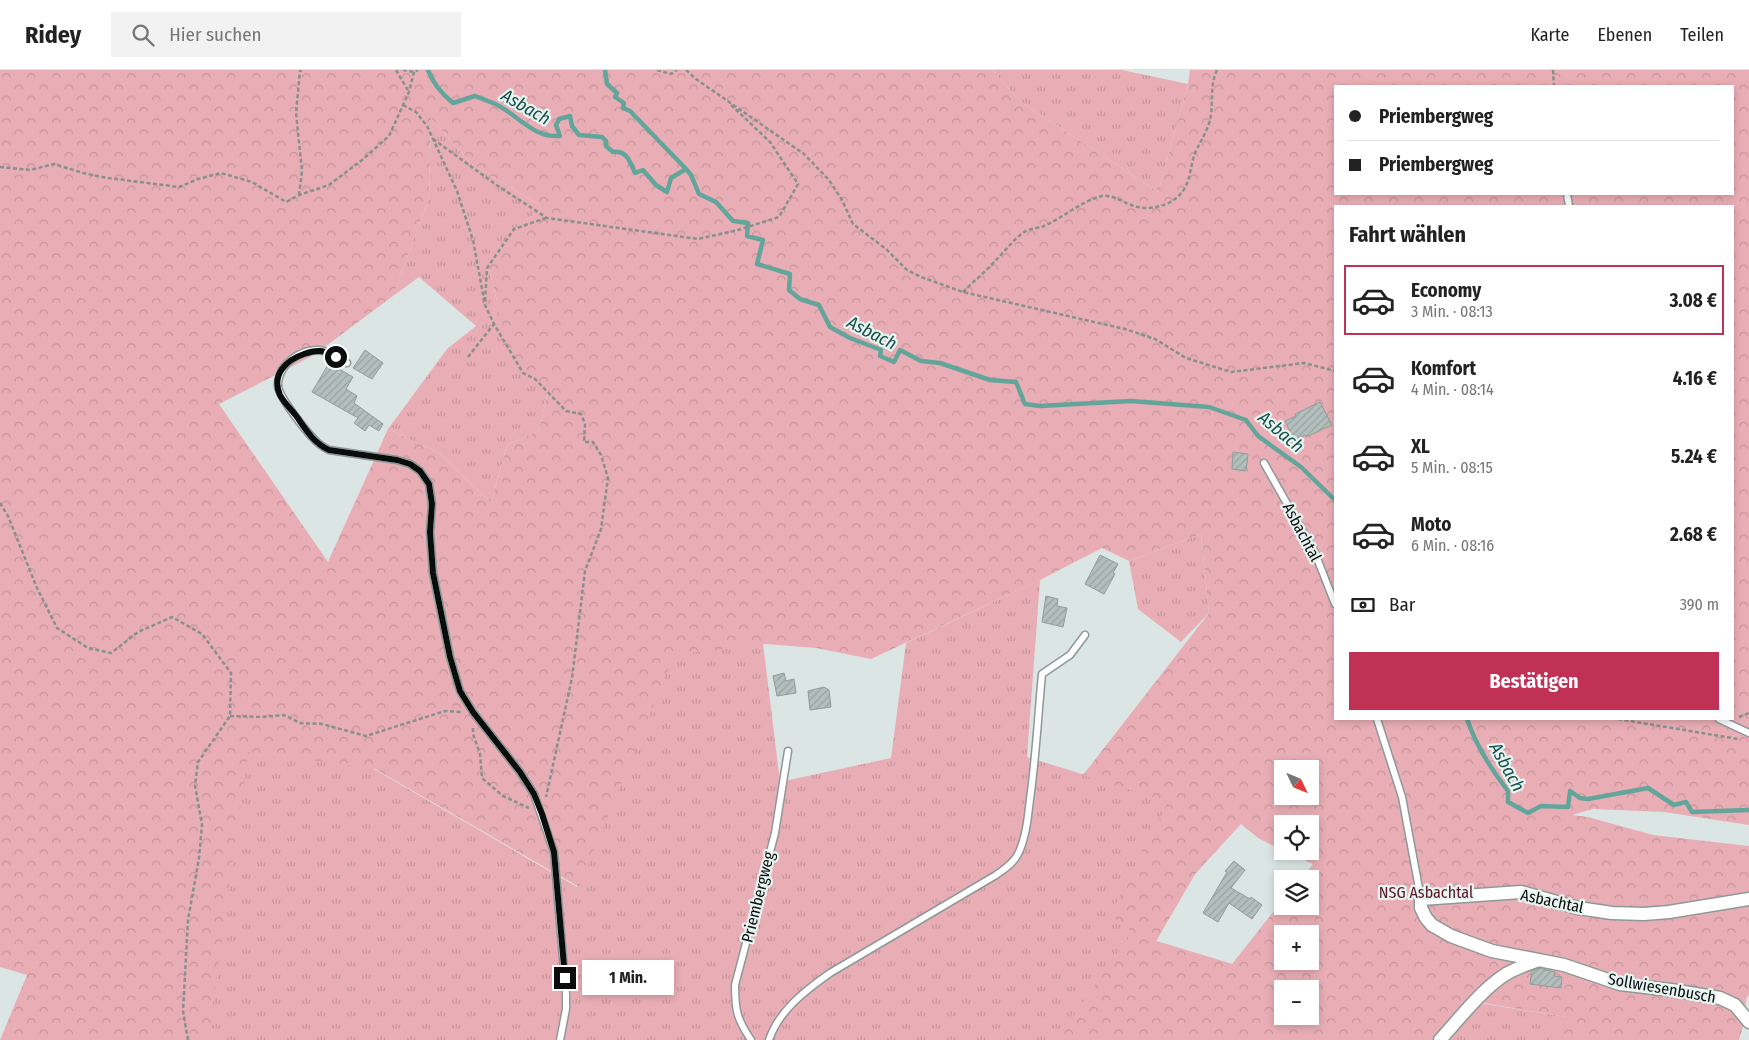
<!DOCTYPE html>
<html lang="de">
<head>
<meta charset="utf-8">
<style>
  body { margin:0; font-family:"Fira Sans Condensed",sans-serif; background:#f2f2f2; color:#222; height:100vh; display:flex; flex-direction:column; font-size:19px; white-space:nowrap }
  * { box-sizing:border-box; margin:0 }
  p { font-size:16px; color:#767676 }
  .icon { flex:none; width:28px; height:28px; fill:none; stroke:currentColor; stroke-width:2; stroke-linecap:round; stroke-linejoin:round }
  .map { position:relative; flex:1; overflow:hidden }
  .sheet { position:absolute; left:1334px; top:135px; width:400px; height:515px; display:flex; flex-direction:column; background:#fff; border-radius:0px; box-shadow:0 2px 8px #0003 }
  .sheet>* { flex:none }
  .hud { position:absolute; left:1334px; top:15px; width:400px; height:110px; border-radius:0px; box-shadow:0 2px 8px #0003; display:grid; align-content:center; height:110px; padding:0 15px; background:#fff }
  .needle { width:32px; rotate:133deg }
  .buttons { position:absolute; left:1274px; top:690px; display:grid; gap:10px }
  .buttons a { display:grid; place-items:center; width:45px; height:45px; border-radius:0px; background:#fff; box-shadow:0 2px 8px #0003; font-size:25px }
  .end { position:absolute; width:22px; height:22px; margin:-11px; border:6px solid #090d0c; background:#fff; box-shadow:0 0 0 2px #fff }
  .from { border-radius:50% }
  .bubble { position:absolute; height:35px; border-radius:0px; background:#fff; box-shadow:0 2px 8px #0003; font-size:16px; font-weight:700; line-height:35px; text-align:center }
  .hud b { display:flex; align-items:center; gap:18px; height:48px; font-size:19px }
  .hud b+b { border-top:1px solid #e0e0e0 }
  .hud i { width:12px; height:12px; background:#222 }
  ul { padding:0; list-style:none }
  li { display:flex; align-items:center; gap:15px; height:70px; margin:0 10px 8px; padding:0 5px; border:2px solid transparent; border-radius:0px }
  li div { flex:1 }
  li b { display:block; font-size:19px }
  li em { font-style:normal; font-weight:700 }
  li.active { border-color:#c03155 }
  li>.icon { width:45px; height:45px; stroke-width:1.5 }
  h2 { padding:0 15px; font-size:22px; line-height:60px }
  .pay { display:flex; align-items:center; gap:12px; height:55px; padding:0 15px; font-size:19px }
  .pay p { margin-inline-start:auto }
  .primary-button { display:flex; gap:10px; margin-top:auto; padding:10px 15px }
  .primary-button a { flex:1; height:58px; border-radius:0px; background:#c03155; color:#fff; font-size:20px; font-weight:700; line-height:58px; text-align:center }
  header { display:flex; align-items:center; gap:30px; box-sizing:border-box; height:70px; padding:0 25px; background:#fff; border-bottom:1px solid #e0e0e0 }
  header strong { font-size:24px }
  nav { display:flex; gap:28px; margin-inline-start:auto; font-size:18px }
  .search { width:350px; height:45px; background:#f2f2f2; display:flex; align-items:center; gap:12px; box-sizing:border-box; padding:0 18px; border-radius:0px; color:#767676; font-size:19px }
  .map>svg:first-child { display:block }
  .grass { fill:url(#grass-tufts); fill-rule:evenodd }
  .forest { fill:url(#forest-crowns); fill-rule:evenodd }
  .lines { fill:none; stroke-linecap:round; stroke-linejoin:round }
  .stream { stroke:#62a69b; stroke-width:4.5 }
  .building { fill:url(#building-hatch); stroke:#919c9a }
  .service-casing { stroke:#8e9997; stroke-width:9 }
  .minor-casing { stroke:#8e9997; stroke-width:15 }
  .path { stroke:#88908e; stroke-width:2.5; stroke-dasharray:4 2.5; stroke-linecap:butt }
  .service { stroke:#fff; stroke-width:6 }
  .minor { stroke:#fff; stroke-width:12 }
  .route { stroke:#090d0c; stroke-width:6 }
  .labels { text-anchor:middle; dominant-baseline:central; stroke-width:4.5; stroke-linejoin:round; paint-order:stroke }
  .street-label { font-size:16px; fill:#090d0c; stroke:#e8f4f1 }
  .park-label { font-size:16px; fill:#5b1526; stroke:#e8f4f1 }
  .water-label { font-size:18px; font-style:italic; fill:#165149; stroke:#e8f4f1 }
</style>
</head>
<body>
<header>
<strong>Ridey</strong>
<div class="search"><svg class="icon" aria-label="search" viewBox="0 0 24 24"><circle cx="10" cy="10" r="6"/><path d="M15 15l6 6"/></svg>Hier suchen</div>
<nav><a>Karte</a><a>Ebenen</a><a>Teilen</a></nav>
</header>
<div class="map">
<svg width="1749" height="970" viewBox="0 0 1749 970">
  <defs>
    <pattern id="grass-tufts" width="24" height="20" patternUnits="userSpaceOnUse" patternTransform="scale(1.25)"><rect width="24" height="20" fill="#e9aeb5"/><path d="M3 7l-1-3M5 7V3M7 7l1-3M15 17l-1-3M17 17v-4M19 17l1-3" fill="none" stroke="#c6949a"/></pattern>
    <pattern id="forest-crowns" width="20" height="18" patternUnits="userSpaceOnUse" patternTransform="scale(1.25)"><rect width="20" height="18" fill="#e9aeb5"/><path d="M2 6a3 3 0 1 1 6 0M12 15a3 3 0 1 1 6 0" fill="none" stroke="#c6949a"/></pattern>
    <pattern id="building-hatch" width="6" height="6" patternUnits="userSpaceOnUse" patternTransform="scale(1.25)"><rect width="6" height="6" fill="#b3bfbc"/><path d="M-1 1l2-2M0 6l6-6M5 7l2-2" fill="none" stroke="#99a3a0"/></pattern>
  </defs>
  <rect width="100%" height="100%" fill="#dbe6e4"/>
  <path class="grass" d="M992 0H1122L1188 14 1158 122 1020 31Z
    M431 48 470 93 541 136 531 147 514 159 488 195 497 232 544 316 548 321 539 361 507 375 491 433 439 383 388 359 447 279 476 256 419 207 393 226 429 128Z
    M1201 464 1209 543 1181 572 1138 539 1129 491Z
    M1040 510 1027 687 1241 753 1195 804 1156 871 1232 894 1567 947 1549 970H206L246 681 372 698 577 817 671 583 763 573 780 712 891 688 906 573ZM1282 919H1310V946H1282Z"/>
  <path class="forest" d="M0 0H992L1020 31 1158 122 1188 14 1190 0H1749V755L1664 742 1593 739 1572 745 1588 747 1653 765 1749 776V925L1746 929 1745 949 1739 970H1549L1566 947 1477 932 1439 970H1056L1133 862 1110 845 1168 732 1083 705 1209 543 1201 464 1129 491 1102 478 1040 510 871 589 816 578 765 574 674 585 579 817 375 699 248 682 208 970H0L27 905 0 897ZM1335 16H1732V124H1335ZM431 48 470 93 541 136 531 147 514 159 488 195 497 232 502 274 548 322 539 361 507 375 491 433 439 383 388 359 328 492 219 334 314 285 393 226 429 128ZM1335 136H1732V649H1335ZM1282 699H1310V726H1282ZM1241 754 1258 768 1282 780V754H1310V781H1286L1313 794 1301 809H1310V836H1282V831L1232 894 1156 871 1195 804ZM1282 864H1310V891H1282ZM1282 919H1310V946H1282Z"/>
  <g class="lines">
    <path class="stream" d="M428 0C433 14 442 24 453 33L475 26C482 29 490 31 497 35 518 45 533 68 560 66L556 55 559 49 570 46 572 56 579 65 602 67 606 71V76L613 82C627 80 630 92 635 103L643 100 656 115 667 122 671 108 686 99 691 105 699 124 716 132 733 151 748 153 747 166 763 170 757 194 790 204 789 220 800 229 819 235 830 257 850 268 881 280 880 286 894 292 900 280 921 291 940 293 990 310 1016 312 1025 334 1040 336 1131 331 1209 337 1246 350 1258 366 1301 397 1335 430
      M605 0 607 14 617 23 615 27 624 33 623 38 630 41 686 99
      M1467 649C1476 676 1491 699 1508 721V732L1528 743 1541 736 1568 737 1570 721 1580 728 1588 729 1648 718 1674 735 1686 732 1692 742 1749 740"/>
  </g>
  <path class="building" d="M365 280 383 293 372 309 353 298Z
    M329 293 353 307 346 319 357 326 354 333 383 354 379 361 369 355 365 361 354 353 358 348 312 322Z
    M1320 332 1332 355 1306 367 1305 365 1294 370 1285 351 1296 346 1295 344Z
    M1233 382 1248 384 1246 401 1232 399Z
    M1100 485 1118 494 1113 503 1115 504 1104 524 1085 514Z
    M1046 526 1058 529 1057 536 1067 538 1063 557 1042 552Z
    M784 603 786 611 794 609 796 623 777 626 773 606Z
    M824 617 829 620 831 637 810 640 808 621Z
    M1234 791 1245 800 1231 818 1250 829 1251 827 1262 835 1252 849 1229 833 1218 852 1203 843 1227 802 1225 801Z
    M1539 898 1555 902 1554 906 1562 907 1561 918 1530 914 1532 901Z"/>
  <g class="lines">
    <g class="service-casing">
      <path id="service" d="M1567 124 1569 136
        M347 293C340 289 334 284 327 282 306 274 277 293 278 316 279 327 305 360 314 369 318 374 323 377 329 380L397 390 410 394 420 401 429 414 432 434 430 462 433 503 450 587 460 621 473 642 520 702 534 724 554 782 566 924V939L560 970
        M1264 393 1315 483 1335 534
        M1377 649 1402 727 1421 829
        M1719 649 1749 663
        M751 970C737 949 735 941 735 915L775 763 788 681
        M769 970C779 940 806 920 830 903L996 805C1004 799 1013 794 1018 784 1026 768 1028 747 1030 729 1036 687 1038 645 1042 604L1070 585 1085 565"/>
    </g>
    <g class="minor-casing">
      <path id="minor" d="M1749 829 1669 842 1644 844 1612 843 1578 838 1521 822 1421 829V838L1426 848 1432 855 1451 866 1492 881 1564 895 1620 914 1671 920 1720 928 1735 935 1749 952
        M1440 970C1460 948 1481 920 1506 904 1516 898 1528 894 1539 890"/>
    </g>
    <path class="path" d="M396 0 409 22
      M403 0 414 2 418 0
      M657 0 671 4 677 0
      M686 0 696 9 804 84 829 110 842 130 853 154 886 179 907 200 921 207 963 222 1125 259 1155 269 1186 288 1231 302 1304 293 1335 301
      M1553 0 1554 16
      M403 35 416 42 427 56 457 121 473 170 485 235 494 254 523 303 535 309 566 341 581 344 585 354 584 372H593L601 385 608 408 601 459 585 501 572 608 546 727
      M433 69 498 116 547 148 698 169 738 160 779 147 798 114 770 72 731 35
      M0 97 30 100 54 94 83 103 108 108 179 117 198 109 221 103 252 112 286 132 299 125 329 115 362 90 389 66 409 22 414 2
      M299 125 302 101 296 43 300 1 302 0
      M963 222C974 211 986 201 996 190 1005 181 1013 170 1023 163 1028 158 1038 159 1044 156 1063 148 1081 131 1102 126 1112 124 1124 133 1134 136 1149 141 1172 136 1182 122 1191 111 1190 96 1195 83 1201 70 1209 59 1211 45 1213 29 1210 15 1217 0
      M485 231 487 198 514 159 546 148
      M468 287 494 254
      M0 433 8 446 37 518 57 558 88 578 111 583 138 562 172 547 202 564 231 603 230 646 198 692 195 715 202 755 199 788 188 850 183 941 188 970
      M230 646 262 647 284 645 300 653 322 654 366 666 445 641 461 642
      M1739 647 1749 643
      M1618 649 1738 669
      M473 658V664L480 684 482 708 503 726 529 738"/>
    <use href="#service" class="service"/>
    <use href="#minor" class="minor"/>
  </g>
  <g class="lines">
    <path class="route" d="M336 287C325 280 317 279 304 284 286 290 271 305 280 325 284 333 292 340 297 347 306 360 314 373 329 380L397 390 410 394 420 401 429 414 432 434 430 462 433 503 450 587 460 621 473 642 520 702 534 724 542 744 554 782 565 908"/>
  </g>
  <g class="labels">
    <g class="street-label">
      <text transform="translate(1302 462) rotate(62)">Asbachtal</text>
      <text transform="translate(758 827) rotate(-76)">Priembergweg</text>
      <text transform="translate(1552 831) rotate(12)">Asbachtal</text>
      <text transform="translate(1662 918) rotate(10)">Sollwiesenbusch</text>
    </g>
    <g class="park-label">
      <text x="1426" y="822">NSG Asbachtal</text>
    </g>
    <g class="water-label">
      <text transform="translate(526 37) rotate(30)">Asbach</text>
      <text transform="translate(872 263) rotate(27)">Asbach</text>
      <text transform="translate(1281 362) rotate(40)">Asbach</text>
      <text transform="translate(1507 697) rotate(61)">Asbach</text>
    </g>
  </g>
</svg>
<div class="buttons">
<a><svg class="needle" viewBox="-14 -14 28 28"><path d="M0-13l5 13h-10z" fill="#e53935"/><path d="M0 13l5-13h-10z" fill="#767676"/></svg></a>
<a><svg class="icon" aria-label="locate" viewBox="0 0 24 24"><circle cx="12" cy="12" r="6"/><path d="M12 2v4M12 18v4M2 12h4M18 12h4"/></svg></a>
<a><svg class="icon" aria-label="layers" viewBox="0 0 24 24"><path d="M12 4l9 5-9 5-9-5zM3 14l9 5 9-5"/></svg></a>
<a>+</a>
<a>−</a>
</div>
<i class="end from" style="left:336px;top:287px"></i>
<i class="end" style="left:565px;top:908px"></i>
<div class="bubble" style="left:582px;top:890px;width:92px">1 Min.</div>
<div class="hud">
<b><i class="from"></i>Priembergweg</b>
<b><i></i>Priembergweg</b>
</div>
<section class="sheet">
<h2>Fahrt wählen</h2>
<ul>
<li class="active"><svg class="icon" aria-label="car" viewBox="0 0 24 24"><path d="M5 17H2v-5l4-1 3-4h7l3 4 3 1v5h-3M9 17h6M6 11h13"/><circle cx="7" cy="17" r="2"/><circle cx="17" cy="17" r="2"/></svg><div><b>Economy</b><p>3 Min. · 08:13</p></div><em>3.08 €</em></li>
<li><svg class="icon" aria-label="car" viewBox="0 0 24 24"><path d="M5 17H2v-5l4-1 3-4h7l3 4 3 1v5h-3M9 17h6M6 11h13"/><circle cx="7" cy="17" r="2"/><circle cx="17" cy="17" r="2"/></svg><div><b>Komfort</b><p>4 Min. · 08:14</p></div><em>4.16 €</em></li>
<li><svg class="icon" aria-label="car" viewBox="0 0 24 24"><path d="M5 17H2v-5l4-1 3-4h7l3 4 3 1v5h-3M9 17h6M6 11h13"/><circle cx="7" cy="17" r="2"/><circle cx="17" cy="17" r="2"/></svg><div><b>XL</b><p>5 Min. · 08:15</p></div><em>5.24 €</em></li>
<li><svg class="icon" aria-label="car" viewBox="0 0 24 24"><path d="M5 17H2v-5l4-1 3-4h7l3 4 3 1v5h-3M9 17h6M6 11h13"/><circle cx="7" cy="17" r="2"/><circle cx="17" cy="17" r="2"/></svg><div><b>Moto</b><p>6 Min. · 08:16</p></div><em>2.68 €</em></li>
</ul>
<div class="pay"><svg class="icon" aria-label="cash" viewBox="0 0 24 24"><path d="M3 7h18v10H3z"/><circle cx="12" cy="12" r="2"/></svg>Bar<p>390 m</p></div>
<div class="primary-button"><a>Bestätigen</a></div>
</section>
</div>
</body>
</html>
